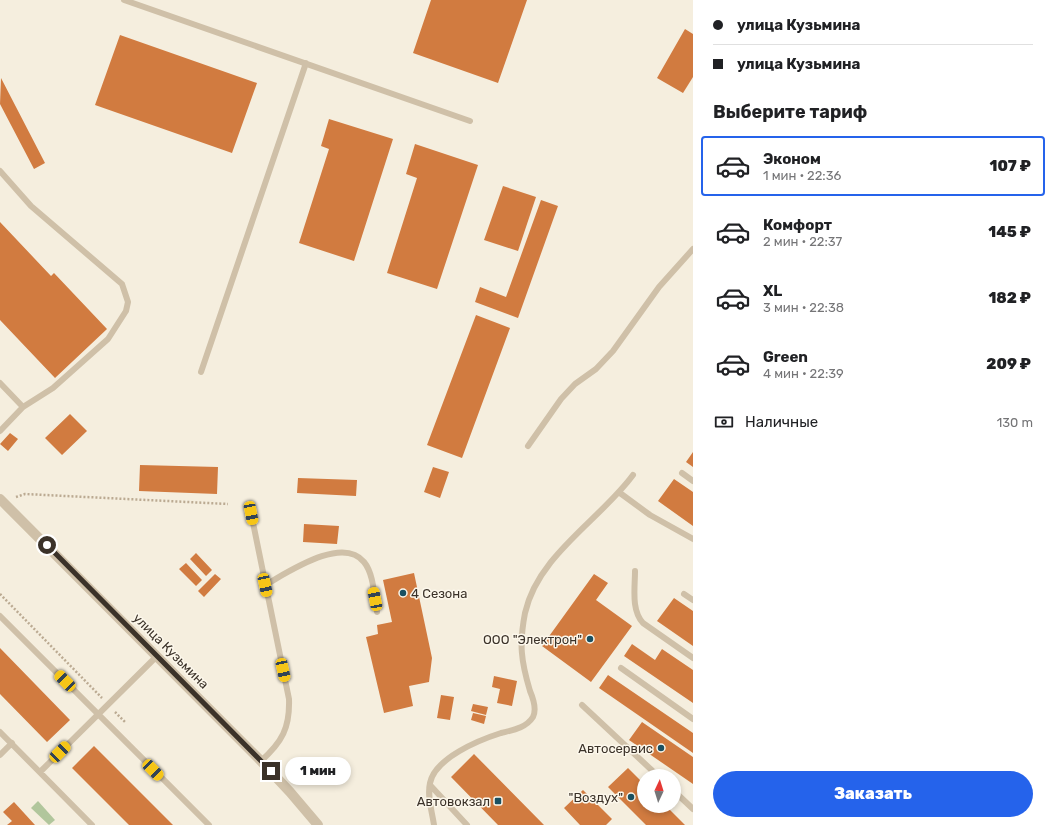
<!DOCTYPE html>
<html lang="ru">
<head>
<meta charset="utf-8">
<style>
  body { margin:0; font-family:Rubik,sans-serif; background:#f6f6f6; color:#202124; height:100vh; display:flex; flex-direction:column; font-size:15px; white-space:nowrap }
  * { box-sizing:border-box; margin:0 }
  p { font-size:13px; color:#757577 }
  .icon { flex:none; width:22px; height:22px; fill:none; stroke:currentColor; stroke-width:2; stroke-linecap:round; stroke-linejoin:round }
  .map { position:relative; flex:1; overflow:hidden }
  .details { display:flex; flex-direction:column; background:#fff; width:360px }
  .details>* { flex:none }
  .hud { display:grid; align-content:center; height:88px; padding:0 20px; background:#fff }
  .needle { width:26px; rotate:4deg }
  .fabs { position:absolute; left:637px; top:769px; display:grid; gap:8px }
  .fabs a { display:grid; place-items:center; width:44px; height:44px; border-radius:50%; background:#fff; box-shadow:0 2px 6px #0003; font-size:20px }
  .end { position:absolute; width:18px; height:18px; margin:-9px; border:5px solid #3b3229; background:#fff; box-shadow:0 0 0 2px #fff }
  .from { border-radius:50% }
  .bubble { position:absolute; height:28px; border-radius:14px; background:#fff; box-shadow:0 2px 6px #0003; font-size:13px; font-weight:800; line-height:28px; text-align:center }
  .car { position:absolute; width:12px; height:24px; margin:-12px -6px; border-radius:5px; box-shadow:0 0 3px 1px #0007; background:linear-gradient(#f5c518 24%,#345 0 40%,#f5c518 0 76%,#345 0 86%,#f5c518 0) }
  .hud b { display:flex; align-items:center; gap:14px; height:38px; font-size:15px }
  .hud b+b { border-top:1px solid #e0e0e0 }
  .hud i { width:10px; height:10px; background:#202124 }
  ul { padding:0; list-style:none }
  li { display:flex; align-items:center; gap:12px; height:60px; margin:0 8px 6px; padding:0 12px; border:2px solid transparent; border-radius:4px }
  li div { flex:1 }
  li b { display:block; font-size:15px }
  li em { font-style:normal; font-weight:800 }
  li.selected { border-color:#2563eb }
  li>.icon { width:36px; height:36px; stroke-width:1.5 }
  h2 { padding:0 20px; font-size:18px; line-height:48px }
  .pay { display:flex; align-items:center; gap:10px; height:44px; padding:0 20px; font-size:15px }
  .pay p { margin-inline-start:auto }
  .cta { display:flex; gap:8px; margin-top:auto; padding:8px 20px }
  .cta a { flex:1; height:46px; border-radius:24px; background:#2563eb; color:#fff; font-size:16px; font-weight:800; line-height:46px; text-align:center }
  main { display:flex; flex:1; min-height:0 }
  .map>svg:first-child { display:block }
  .green { fill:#b1c69c }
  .building { fill:#d17b40 }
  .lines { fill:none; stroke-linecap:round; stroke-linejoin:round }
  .path { stroke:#bbaa92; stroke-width:2.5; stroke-dasharray:2 2; stroke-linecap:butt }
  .service { stroke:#cfc0a8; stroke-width:6 }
  .tertiary { stroke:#cfc0a8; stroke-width:10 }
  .route { stroke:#3b3229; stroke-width:5 }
  .poi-dot { fill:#1a5061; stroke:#fcf7eb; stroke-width:1.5 }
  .labels { text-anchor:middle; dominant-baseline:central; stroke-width:3; stroke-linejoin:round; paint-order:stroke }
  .poi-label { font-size:13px; fill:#3b3229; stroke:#fcf7eb; text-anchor:end }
  .street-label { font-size:13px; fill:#3b3229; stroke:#fcf7eb }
</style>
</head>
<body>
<main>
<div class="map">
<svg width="693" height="825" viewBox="0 0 693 825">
  <rect width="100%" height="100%" fill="#f5eede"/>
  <path class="green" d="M38 801 55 820 49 825 31 808Z"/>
  <path class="building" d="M431 0H527L498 83 413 53Z
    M685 29 693 34V77L683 93 657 78Z
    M120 35 257 83 232 153 95 105Z
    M1 78 45 163 34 169 0 104Z
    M329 119 393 139 354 261 299 243 329 149 321 146Z
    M415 144 478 165 437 289 387 273 417 178 406 174Z
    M503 186 536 197 518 251 484 240Z
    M541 200 558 206 518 318 475 302 480 287 506 297Z
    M0 222 51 276 54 273 107 329 55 378 0 320Z
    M476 315 510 328 462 458 427 445Z
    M70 414 87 431 62 455 45 438Z
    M10 433 18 439 8 451 0 444Z
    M693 452V467L686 462Z
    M140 465 218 467 217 494 139 491Z
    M433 467 449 472 440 498 424 492Z
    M298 478 357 480 356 496 297 493Z
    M674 479 693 492V526L658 501Z
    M304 524 339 526 337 544 303 542Z
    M196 553 212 570 206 576 190 559Z
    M186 563 202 580 196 586 179 569Z
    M414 573 432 658 429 682 409 686 413 706 384 713 366 637 378 634 377 625 392 622 383 580Z
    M215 574 221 579 204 597 198 591Z
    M594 574 608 583 596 600 632 626 591 682 542 646Z
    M674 598 693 611V646L657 621Z
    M632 644 655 660 662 649 693 670V703L624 656Z
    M0 648 70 720 47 742 0 694Z
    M608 675 693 733V753L599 688Z
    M494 676 517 681 512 706 497 703 500 689 492 687Z
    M441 695 454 697 450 720 437 718Z
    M473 704 488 707 486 715 471 711Z
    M473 713 486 716 484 724 471 720Z
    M642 722 693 757V784L629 740Z
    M94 746 173 825H129L72 768Z
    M474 754 544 825H498L451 777Z
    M628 768 644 784V806H666L685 825H646L608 787Z
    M583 790 612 819 606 825H580L564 808Z
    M14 802 35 825H7L12 821 3 812Z"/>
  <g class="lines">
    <path class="path" d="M16 497 25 494 228 504
      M0 594 102 698
      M115 712 125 722"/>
    <path class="service" d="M124 0 470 121
      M0 171 31 206 122 284 128 302 126 311 108 339 53 388 23 407 0 431
      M201 372 306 63
      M0 383 23 407
      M528 446 561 399 575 384 596 369 613 351 659 287 693 249
      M682 473 693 481
      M620 493 650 515 693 539
      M251 513 289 699C290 728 282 742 261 761
      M635 571C635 588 631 610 643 623L693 658
      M265 585C287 573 342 535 364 562 374 574 374 597 377 612
      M684 594 693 600
      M0 616 209 825
      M621 668 693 719
      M582 705 658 776
      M0 732 92 825
      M0 755 12 743
      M41 771 157 656
      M430 785 467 825
      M674 791 693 809
      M434 825C432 811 427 797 430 783 435 758 479 740 501 733 513 730 526 728 533 717 537 709 533 698 530 691 521 661 519 644 525 613 538 555 600 520 633 475"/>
    <path class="tertiary" d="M0 499 261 761 290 792 318 825"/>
  </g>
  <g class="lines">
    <path class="route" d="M47 545 271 771"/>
  </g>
  <g class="poi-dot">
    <circle cx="403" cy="593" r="4"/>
    <circle cx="590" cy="639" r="4"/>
    <circle cx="661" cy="748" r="4"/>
    <circle cx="631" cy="797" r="4"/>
    <rect x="494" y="797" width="8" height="8" rx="2"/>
  </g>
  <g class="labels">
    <g class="poi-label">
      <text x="411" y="593" text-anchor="start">4 Сезона</text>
      <text x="582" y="639">ООО "Электрон"</text>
      <text x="653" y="748">Автосервис</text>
      <text x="623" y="797">"Воздух"</text>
      <text x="490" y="801">Автовокзал</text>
    </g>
    <g class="street-label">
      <text transform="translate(171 651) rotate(45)">улица Кузьмина</text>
    </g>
  </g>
</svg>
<div class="fabs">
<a><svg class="needle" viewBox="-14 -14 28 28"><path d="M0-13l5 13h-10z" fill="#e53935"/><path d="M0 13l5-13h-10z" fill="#757577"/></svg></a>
</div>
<i class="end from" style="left:47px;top:545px"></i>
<i class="end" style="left:271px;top:771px"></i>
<div class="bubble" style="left:285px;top:757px;width:66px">1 мин</div>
<i class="car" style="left:251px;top:513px;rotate:169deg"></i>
<i class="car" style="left:265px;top:585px;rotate:168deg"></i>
<i class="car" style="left:375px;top:599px;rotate:349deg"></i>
<i class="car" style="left:283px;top:670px;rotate:168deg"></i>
<i class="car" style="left:65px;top:681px;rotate:315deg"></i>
<i class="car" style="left:60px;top:752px;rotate:45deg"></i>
<i class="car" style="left:153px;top:770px;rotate:135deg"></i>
</div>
<section class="details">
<div class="hud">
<b><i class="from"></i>улица Кузьмина</b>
<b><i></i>улица Кузьмина</b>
</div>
<h2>Выберите тариф</h2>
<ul>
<li class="selected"><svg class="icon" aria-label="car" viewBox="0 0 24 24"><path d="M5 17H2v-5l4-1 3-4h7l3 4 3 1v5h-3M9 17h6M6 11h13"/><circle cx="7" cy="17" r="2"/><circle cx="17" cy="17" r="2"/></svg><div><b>Эконом</b><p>1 мин · 22:36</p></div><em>107 ₽</em></li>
<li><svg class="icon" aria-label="car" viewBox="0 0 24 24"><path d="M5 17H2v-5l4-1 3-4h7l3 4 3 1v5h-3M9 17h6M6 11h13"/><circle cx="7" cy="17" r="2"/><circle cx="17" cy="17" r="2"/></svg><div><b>Комфорт</b><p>2 мин · 22:37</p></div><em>145 ₽</em></li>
<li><svg class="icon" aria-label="car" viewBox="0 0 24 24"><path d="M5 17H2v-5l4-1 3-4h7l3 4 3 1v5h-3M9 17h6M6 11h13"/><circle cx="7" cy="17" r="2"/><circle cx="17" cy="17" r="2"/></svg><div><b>XL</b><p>3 мин · 22:38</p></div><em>182 ₽</em></li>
<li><svg class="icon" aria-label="car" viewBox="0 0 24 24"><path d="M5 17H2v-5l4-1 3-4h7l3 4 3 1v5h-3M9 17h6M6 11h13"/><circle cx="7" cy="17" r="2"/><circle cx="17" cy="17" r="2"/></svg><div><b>Green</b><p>4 мин · 22:39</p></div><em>209 ₽</em></li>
</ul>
<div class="pay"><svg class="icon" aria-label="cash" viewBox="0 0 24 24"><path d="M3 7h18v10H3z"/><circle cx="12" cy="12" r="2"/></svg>Наличные<p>130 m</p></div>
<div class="cta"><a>Заказать</a></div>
</section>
</main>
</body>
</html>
